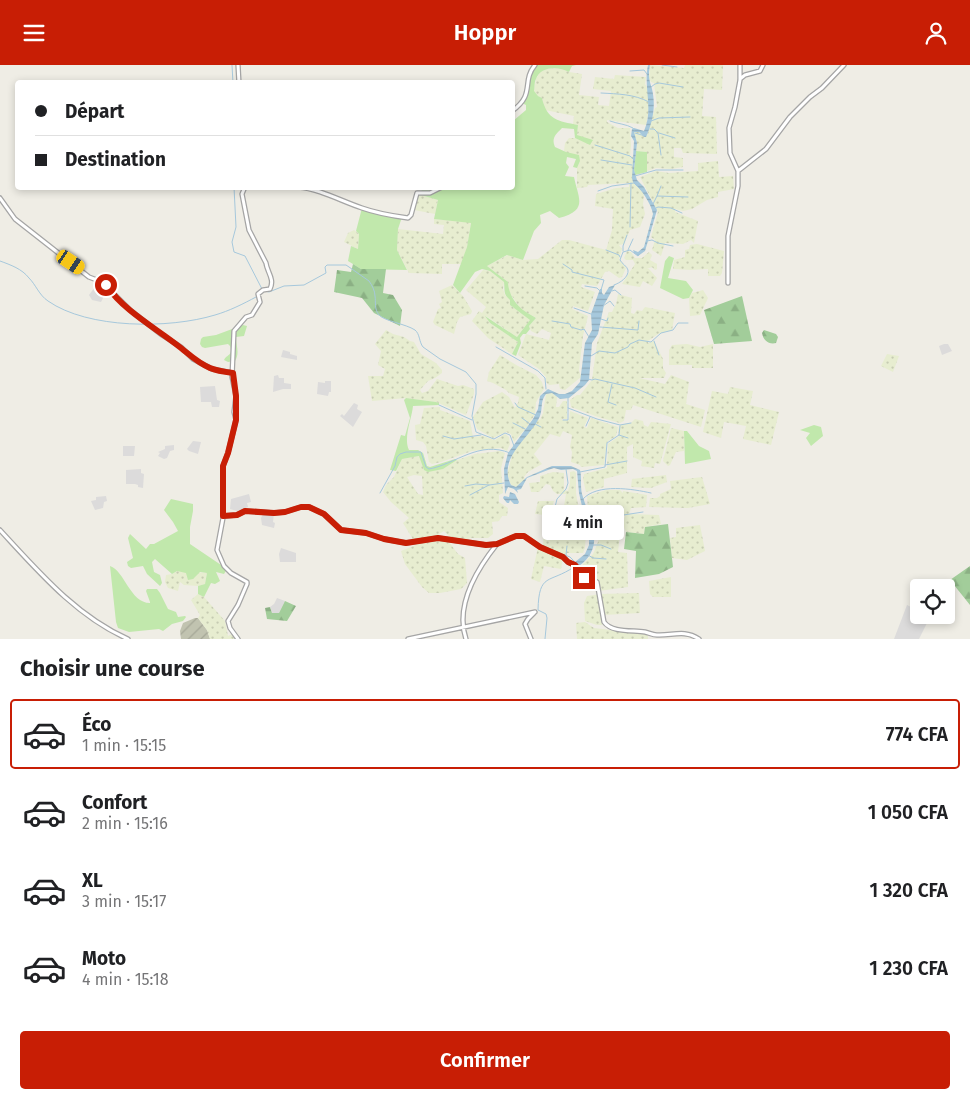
<!DOCTYPE html>
<html lang="fr">
<head>
<meta charset="utf-8">
<style>
  body { margin:0; font-family:"Fira Sans",sans-serif; background:#f2f2f2; color:#202124; height:100vh; display:flex; flex-direction:column; font-size:19px; white-space:nowrap }
  * { box-sizing:border-box; margin:0 }
  p { font-size:16px; color:#757577 }
  .icon { flex:none; width:28px; height:28px; fill:none; stroke:currentColor; stroke-width:2; stroke-linecap:round; stroke-linejoin:round }
  .map { position:relative; height:574px; overflow:hidden }
  .side { display:flex; flex-direction:column; background:#fff; flex:1 }
  .side>* { flex:none }
  .hud { position:absolute; left:15px; top:15px; width:500px; height:110px; border-radius:5px; box-shadow:0 2px 8px #0003; display:grid; align-content:center; height:110px; padding:0 20px; background:#fff }
  .buttons { position:absolute; left:910px; top:514px; display:grid; gap:10px }
  .buttons a { display:grid; place-items:center; width:45px; height:45px; border-radius:5px; background:#fff; box-shadow:0 2px 8px #0003; font-size:25px }
  .end { position:absolute; width:22px; height:22px; margin:-11px; border:6px solid #c81e05; background:#fff; box-shadow:0 0 0 2px #fff }
  .from { border-radius:50% }
  .bubble { position:absolute; height:35px; border-radius:5px; background:#fff; box-shadow:0 2px 8px #0003; font-size:16px; font-weight:600; line-height:35px; text-align:center }
  .car { position:absolute; width:15px; height:30px; margin:-15px -8px; border-radius:6px; box-shadow:0 0 4px 1px #0007; background:linear-gradient(#f5c518 24%,#345 0 40%,#f5c518 0 76%,#345 0 86%,#f5c518 0) }
  .hud b { display:flex; align-items:center; gap:18px; height:48px; font-size:19px }
  .hud b+b { border-top:1px solid #e0e0e0 }
  .hud i { width:12px; height:12px; background:#202124 }
  ul { padding:0; list-style:none }
  li { display:flex; align-items:center; gap:15px; height:70px; margin:0 10px 8px; padding:0 10px; border:2px solid transparent; border-radius:5px }
  li div { flex:1 }
  li b { display:block; font-size:19px }
  li em { font-style:normal; font-weight:600 }
  li.selected { border-color:#c81e05 }
  li>.icon { width:45px; height:45px; stroke-width:1.5 }
  h2 { padding:0 20px; font-size:22px; line-height:60px }
  .primary-button { display:flex; gap:10px; margin-top:auto; padding:10px 20px }
  .primary-button a { flex:1; height:58px; border-radius:5px; background:#c81e05; color:#fff; font-size:20px; font-weight:600; line-height:58px; text-align:center }
  header { display:flex; justify-content:space-between; align-items:center; height:65px; padding:0 20px; background:#c81e05; color:#fff; font-size:22px; font-weight:600 }
  .map>svg:first-child { display:block }
  .residential { fill:#dcdbdb }
  .construction { fill:url(#construction-furrows) }
  .farmland { fill:url(#farmland-dots); fill-rule:evenodd }
  .grass { fill:#c1e8ac }
  .forest { fill:url(#forest-firs) }
  .water { fill:url(#water-rules) }
  .lines { fill:none; stroke-linecap:round; stroke-linejoin:round }
  .stream { stroke:#a6c8dc; stroke-width:1 }
  .minor-casing { stroke:#a5a5a5; stroke-width:5.5 }
  .minor { stroke:#fff; stroke-width:3 }
  .route { stroke:#c81e05; stroke-width:6 }
</style>
</head>
<body>
<header><svg class="icon" aria-label="menu" viewBox="0 0 24 24"><path d="M4 6h16M4 12h16M4 18h16"/></svg>Hoppr<svg class="icon" aria-label="person" viewBox="0 0 24 24"><circle cx="12" cy="8" r="4"/><path d="M4 21q1-7 8-7t8 7"/></svg></header>
<div class="map">
<svg width="970" height="574" viewBox="0 0 970 574">
  <defs>
    <pattern id="construction-furrows" width="10" height="10" patternUnits="userSpaceOnUse" patternTransform="scale(1.25)"><rect width="10" height="10" fill="#c1c3b0"/><path d="M-1 1l2-2M0 10L10 0M9 11l2-2" fill="none" stroke="#a5a797"/></pattern>
    <pattern id="farmland-dots" width="8" height="8" patternUnits="userSpaceOnUse" patternTransform="scale(1.25)"><rect width="8" height="8" fill="#e7edd0"/><path d="M2 2h.1M6 6h.1" fill="none" stroke="#c6cbb2" stroke-width="1.8" stroke-linecap="round"/></pattern>
    <pattern id="forest-firs" width="22" height="20" patternUnits="userSpaceOnUse" patternTransform="scale(1.25)"><rect width="22" height="20" fill="#a2cd9a"/><path d="M5 1l3.5 6h-7zM16 11l3.5 6h-7z" fill="#8bb084"/></pattern>
    <pattern id="water-rules" width="6" height="5" patternUnits="userSpaceOnUse" patternTransform="scale(1.25)"><rect width="6" height="5" fill="#a6c8dc"/><path d="M0 2.5h6" fill="none" stroke="#8eabbc"/></pattern>
  </defs>
  <rect width="100%" height="100%" fill="#efede5"/>
  <path class="residential" d="M95 222 102 223 106 227 101 237 92 235 89 230Z
    M944 279H948L952 286 942 290 939 281Z
    M283 285 290 287V289L297 291V295L281 292Z
    M278 310 279 313H284V318L291 319V324H283L273 327 274 311Z
    M325 316H331V327H329L328 331 317 329 318 317 325 318Z
    M215 321 217 335 220 336 219 342H212L211 337H201L200 322Z
    M354 338 358 340 357 344 362 347 353 362 340 351 342 349 344 351Z
    M193 376 201 377 198 389 189 386 187 384Z
    M174 380V385L170 386 167 393 164 394 158 391 160 388 158 387 165 384V381Z
    M123 381H135L134 391H123Z
    M141 404V408L144 409 143 423 138 422V420L135 419H126V405Z
    M249 429 251 437 247 438 248 442 237 446 230 444 231 434Z
    M106 431 107 436 104 437 103 443 95 445 91 436 96 435V432Z
    M274 448 273 457 275 458 274 463 262 460 261 453 263 449Z
    M281 483 296 488V497H280L279 489Z
    M277 533 285 536 279 548H272L270 542 274 539Z
    M919 535V550H931L919 574H894L907 540 913 543Z"/>
  <path class="construction" d="M195 553H198L207 565 210 574H181L180 566 183 558Z"/>
  <path class="farmland" d="M650 0 684 3 685 0H723L722 25 704 24 702 51 716 52 717 89 683 88 681 83H674V92L683 93V102L671 104 656 103 647 106V87L636 86 637 78 634 70V67L636 66 647 70 655 43 657 42 654 18 651 17 649 13Z
    M563 3 569 7 582 9 579 30 599 32 598 40 609 41 611 26 593 24 595 12 614 14 615 10 646 12 645 19 649 26V45L646 60 607 55V57L618 63H630L631 80 630 91 634 92 633 117 642 123 644 131 643 139 645 149 640 162 630 165 624 179 619 180 622 184 619 194 626 203 622 212 619 213 609 206 605 207 597 221 582 219 581 222 595 227 588 246 573 241 572 244 588 251 583 271 579 305 581 312 565 325 560 324 559 319 549 320 546 317V312L539 304 518 290 526 269 549 275 551 268 542 264 537 269 531 266 529 261 536 253 535 252 527 248 520 243 508 225V217L487 201 508 190 523 195 538 194 562 175H569L606 185 612 165 613 144 595 141 596 129 616 123 629 122V118L588 120 587 122 577 123V103L580 96 564 86 565 78 569 73H575L590 79 577 70 578 60 573 59 574 51 545 45 542 33 538 31 534 27 536 14 540 7 547 4Z
    M718 96 719 112 733 111 734 124 718 127V132L707 135 692 144 683 146 675 144V147L698 156 694 178 691 175 683 179 665 178 661 191 652 185 655 175 651 172 658 147 640 112 656 106 669 108 698 106V98Z
    M418 129 438 135 435 149 414 145Z
    M434 154 471 157 467 182 462 199H442V209L409 208 397 185 398 164 443 169 444 160 434 159Z
    M354 165 359 169 358 184 344 177 348 168Z
    M697 179 724 186 722 208 720 211H708V204L691 205 673 204 674 195 685 192V185L689 184 690 180Z
    M627 186 631 187 635 193H642L649 187 652 190 650 195 657 199V204L655 205 652 202 647 204H649L657 213 652 221 643 216 640 222 622 219 635 199 633 195H626L624 193Z
    M483 205 490 206 504 217 503 224 505 230 510 235V240L531 255 517 272 486 251 490 258 518 277 512 289 488 273 472 256 479 246 482 248 486 242 466 225Z
    M452 220 463 231 472 246 471 249 460 252 457 257 454 269 435 260 433 257 438 244 441 243 439 239 442 237 439 226Z
    M703 225 708 233 700 250 690 251 689 233 692 228Z
    M618 229 632 233 631 248 634 249 637 245 642 246 645 242 675 248 672 265 658 269 648 276V278L654 276 663 294V303L666 308 664 313H639L665 319 671 310 689 317 686 339 705 345 701 362 633 340 631 345H626L624 356 620 358 598 352 571 342 570 335 577 330H580L592 315 597 278 609 247H612L616 239Z
    M386 265 393 269 404 272 410 276 414 277 421 289 436 298 442 305V308L435 313 428 316 420 325 422 328 428 326 437 314 458 321 463 320 474 324V329L466 350 436 337 406 333 372 336 368 311H383L385 304 378 300 381 286 375 279Z
    M687 279 700 282 713 279V303H692V300H669V285L672 280Z
    M887 289 899 291 893 307 881 301Z
    M500 290 518 301 536 310 542 317 544 324 536 337 535 349 527 362 514 377 511 369 506 367 493 373 477 364 473 352 483 337 502 327 509 332 515 343 518 338 519 332 509 328 506 325 493 318 487 316 489 307Z
    M730 322 753 326 750 340 779 347 771 380 743 374 746 361 724 357 721 373 703 367 712 326 728 329Z
    M552 328 557 332 556 342H559L563 336H567V354H562V355H569L570 346 588 353 584 362 587 363 591 353 618 362 616 371 607 377 604 400 581 402 580 400 571 397 572 387 570 382 572 370 563 366 560 372 550 369 534 389 542 399 528 407 524 412 525 414 519 420 516 422 511 420 507 409 513 387 538 354 540 355 543 348 546 329Z
    M440 342V345L470 356 473 372 483 371 495 375 505 369 509 372 510 379 507 386 501 383 472 386 441 397 432 399 429 397 426 381 423 377 416 375 415 360 420 359 424 343Z
    M635 354 643 356 644 360 648 362 651 357 671 359 660 399 655 398 654 403 641 401 642 396 633 392V379L627 382V408L604 414V422L586 427 583 414 584 409 607 403 608 379 619 371 618 365 620 360 631 358Z
    M671 363 684 366V386L676 387 670 400 668 401 663 396Z
    M500 386 505 388 501 403 503 428 499 430V437L508 443 507 451H502L499 456 492 457 493 469 488 473H470L464 476 450 472 444 466 436 471 414 476 403 458 409 453 391 437 383 427 386 420 394 412 402 394 420 391 424 405 443 404 457 395 475 389ZM414 410 422 411 423 430 418 429 407 412Z
    M574 406 576 408V428L579 446H581L586 467 585 483 583 488H567L566 491 543 482 545 450 535 449 538 436H554L551 446 558 458 559 467H561L560 458 555 443 564 441 566 429H557L553 426 550 420 546 419 539 427H531L529 418 540 417V411L553 407 564 408V425L568 426 570 418V407Z
    M666 410 667 417 651 423 631 422 632 414Z
    M702 412 710 439 688 443 649 442 650 433H657L660 431V429L671 424 670 416Z
    M606 425H620L623 428V426L647 430 646 442 631 443 629 449 659 450 661 459 645 462 644 469 626 467 623 460 625 450 617 451 616 456 621 461 618 487 627 488 628 522 599 526 597 517 580 510 583 499 593 489 598 477 600 468 595 447 598 441H594L591 444H588L587 431Z
    M700 460 705 486 687 495 672 493 670 473 676 472V463Z
    M434 475 449 477 458 489 465 493 467 518 461 524 440 528H429L422 522 405 499 401 486 426 476Z
    M538 482 563 492 561 504 544 501 540 517 531 514Z
    M177 506 207 508 205 519 198 521 184 520 180 517 178 526 168 523 165 517 166 510 172 509Z
    M671 512V532H653L650 529 649 516Z
    M639 528 640 548 604 550V557L602 560H597L585 556 584 538 587 531 600 529Z
    M198 529 204 532 225 556 228 571 234 568 238 574H210L207 565 198 553 200 550 191 535Z
    M585 557 594 563 645 569 648 571V574H577L576 558Z"/>
  <path class="grass" d="M535 0H576L572 1 569 7C559 1 540 1 536 14 534 17 535 23 534 26L538 31 542 33C547 55 558 56 578 60L577 70 593 75 590 80 575 73 574 64 562 63C556 69 551 73 555 82L566 87 579 90 580 96 577 103 573 102 576 94 567 92 566 98 569 102 565 111 574 112C578 133 589 145 559 153L550 146 540 150 541 158 534 166 523 195 507 190 487 201 508 217C508 228 516 241 526 247 529 249 533 251 536 253L529 261 530 264 526 269H523L520 273 521 278 516 291 512 289 518 277 490 258 485 251 517 272 530 255 510 240V235C503 229 505 226 504 217L490 206 482 204 475 207 460 228 453 220 467 182 471 158 434 154 438 135 421 130 422 123 512 122 513 56 526 45V40L522 38 529 10Z
    M636 86 647 87V107L635 110 634 105Z
    M362 143 402 152 398 164 397 185 407 205 361 204 348 196 351 181 358 184 359 169 356 166Z
    M669 191 674 193 668 213 686 216 693 225 689 233 683 234 660 223 665 196Z
    M243 260 247 261 244 271 236 272C236 281 240 288 235 296L228 297 224 295C227 289 233 291 230 281L228 279 205 283 202 282 200 279 201 274 203 272 216 270Z
    M406 333 436 337 439 338V340L413 341C412 353 403 373 409 385H418L423 388 427 401 430 402 455 394 457 395 443 404 428 407 424 405 419 391 402 394 396 406 390 405 401 370 405 371 410 353 404 335Z
    M814 360 821 362 823 371 811 381 806 373 810 368 800 365Z
    M684 366H687L699 381 709 386 711 394 685 399Z
    M171 434 193 439V446L190 462V479L227 504 224 509 216 507 220 516 215 519 211 518 204 532 198 529V521L205 519 207 508 200 507 193 514 188 515 186 508 177 506 172 509 155 494 152 497 154 507 160 510 162 518 160 521 147 509 143 501 131 503 128 501 127 497 133 493 128 473 130 469 146 484 150 479H154L178 466 173 457 164 445Z
    M110 501C125 506 130 538 150 538V537L146 526 147 524H157L160 528 168 544 176 547 178 552 185 551 186 552 183 556 172 559 163 566 159 564 129 567 118 563 116 557Z"/>
  <path class="forest" d="M353 199 361 204H386L383 228 393 230 402 245 400 261 374 248 362 233 334 227 337 205 351 207Z
    M742 231 752 276 714 279 704 245Z
    M764 265 776 269 778 272 776 278C769 280 763 275 762 268Z
    M668 459 673 502 659 509 635 513 636 486 624 484 626 467 644 469 645 462Z
    M970 501V540L950 515Z
    M285 536 296 541 287 556 267 554 265 543 270 542 272 548H279Z"/>
  <path class="water" d="M648 0H650C648 11 649 14 652 24 656 40 653 57 646 72H644L639 67H634L637 78 634 105 637 115 644 122 657 145 645 186 638 191 634 188 633 185 638 187 644 182 653 149C651 138 641 124 633 117L632 113 634 76 631 71 632 64 634 63 644 66C654 44 643 22 648 0Z
    M615 220 604 240 598 269 592 278 589 315 585 320 569 333 560 334 552 328 546 329C540 336 543 343 540 351 530 374 497 392 511 420L516 422 527 412 552 401H571L580 405C582 413 580 421 582 429 589 454 607 481 579 501L576 500 575 497 585 489 589 480V472L579 428 577 406 573 404 561 405 554 403 548 405 527 413 521 424 517 425 518 428 514 424 508 422 505 429 504 404 508 388 533 354 538 344 540 331 548 324 559 329H565L572 326 580 317 585 278 592 265 591 249 600 224H602V228L604 230 609 222Z
    M510 427 515 429 519 437 518 439H514L510 435 509 438H507L503 433 504 431 509 432Z"/>
  <g class="lines">
    <path class="stream" d="M232 0 233 18
      M662 0 677 2
      M630 6 644 5 647 9
      M651 22 655 19 659 18 683 22
      M601 28C618 29 634 29 649 37
      M610 56C618 59 626 59 633 63L634 65
      M651 56 659 53 690 52
      M650 64H654L658 68 661 90
      M635 68 645 71
      M659 68 675 73
      M595 80 630 91 634 95
      M601 95 632 100
      M635 111 656 105H683
      M634 118 643 127
      M234 122 236 162 232 177 234 187 245 191 262 224
      M598 126 612 121 634 118
      M657 131 661 121
      M653 139 657 131 688 132
      M656 143 658 142 671 143 682 148
      M630 162 631 118
      M647 176 652 175 658 178 673 181
      M606 185 619 190 620 192
      M628 185 633 174
      M623 186V181L627 170
      M0 196C11 200 22 204 29 213 36 220 39 230 48 236 88 264 169 264 215 250 229 246 243 239 256 232
      M563 199 572 205V207L604 215 601 225
      M614 220C620 218 629 212 628 205 627 201 622 199 620 195L623 187 630 185 638 191 644 185
      M585 221 597 223 600 226
      M265 226 269 227 284 221 304 220 326 208 325 202 327 200H346L349 202 369 216C372 220 375 226 375 231 376 237 374 244 379 250 384 256 406 259 415 265 420 269 419 277 423 282L440 294 466 307 476 319V329L472 351 476 367 494 374 505 368 510 370 514 381
      M612 226 615 225 621 230
      M603 241 610 236 614 241
      M574 243 591 249
      M601 254 607 256 608 253
      M552 256 570 259 571 262 581 265 584 264 589 272
      M600 262 638 265 639 256
      M654 276 659 290
      M496 282 538 306 545 313 546 324
      M591 291 599 286 615 288 628 282 630 279 639 275 651 277 661 268 673 265 678 258H688
      M588 314 592 315 595 314 635 323 656 332
      M612 319 608 337 616 340
      M568 332V343L597 354 620 360 631 358
      M515 338 518 342 536 350
      M439 340 472 355
      M522 353 530 359
      M563 355H568V343
      M513 358 525 364
      M535 359 541 362
      M586 361 590 352
      M619 370 628 373
      M443 371 454 374 481 370
      M605 400 627 396
      M580 407 605 402 607 378 619 370 620 361
      M465 421 476 419 489 420
      M380 428 395 401 397 392 400 389 406 387H421L426 402 429 404C456 399 479 375 510 388
      M470 430 489 420 504 418
      M583 434C597 418 633 424 651 428
      M590 451H617L643 447
      M593 462 598 457 611 458
      M560 465 554 446 557 434 566 424 568 418 566 404
      M592 480H601L611 484
      M543 482 570 492 575 497
      M566 490 567 481
      M588 490 593 493 606 494
      M545 574 547 553 546 549 538 545C539 507 549 519 574 502"/>
    <g class="minor-casing">
      <path id="minor" d="M238 0 239 18
        M740 14 745 10 760 6 763 0
        M512 46C536 29 521 17 535 0
        M738 106 766 84 790 52 810 32 822 23 844 0
        M298 122C320 124 341 136 362 143 376 148 393 151 408 153L411 150 417 128H430L442 122
        M0 133 15 154 89 212 102 217 130 245 162 270 181 282 193 294 212 304 233 308
        M728 218V171L738 121V106L730 88 729 63 735 42 740 15V0
        M223 451 237 450 245 446 274 448 285 447 301 442H309L324 449 341 465 366 468 384 474 406 478 438 473 486 480 497 479 516 471H524L540 482 563 492 568 497 578 502C583 515 585 512 597 517L604 557C612 568 633 565 645 567 649 568 653 570 657 570 672 571 684 564 699 574
        M0 465C38 506 76 551 128 574
        M238 574 230 563 228 556 238 540 247 519V517L231 508 224 501 217 485 223 453V401L228 388 236 355 234 347 236 331 232 312 234 266 246 252 252 250 260 237 258 229 263 225 270 224C275 214 267 207 266 198L249 165 242 129 245 122
        M408 574 535 547
        M466 574C455 541 477 504 497 479
        M531 574 525 559 528 554 534 548"/>
    </g>
    <use href="#minor" class="minor"/>
  </g>
  <g class="lines">
    <path class="route" d="M106 220C125 247 156 263 181 283 191 291 198 298 210 303 217 306 225 307 233 308L236 331V355L228 388 223 401V451L237 450 245 446 274 448 285 447 301 442H309L324 449 341 465 366 468 384 474 406 478 438 473 486 480 497 479 516 471H524L540 482 563 492 568 497 575 500 584 513"/>
  </g>
</svg>
<div class="buttons">
<a><svg class="icon" aria-label="locate" viewBox="0 0 24 24"><circle cx="12" cy="12" r="6"/><path d="M12 2v4M12 18v4M2 12h4M18 12h4"/></svg></a>
</div>
<i class="end from" style="left:106px;top:220px"></i>
<i class="end" style="left:584px;top:513px"></i>
<div class="bubble" style="left:542px;top:440px;width:82px">4 min</div>
<i class="car" style="left:71px;top:197px;rotate:124deg"></i>
<div class="hud">
<b><i class="from"></i>Départ</b>
<b><i></i>Destination</b>
</div>
</div>
<section class="side">
<h2>Choisir une course</h2>
<ul>
<li class="selected"><svg class="icon" aria-label="car" viewBox="0 0 24 24"><path d="M5 17H2v-5l4-1 3-4h7l3 4 3 1v5h-3M9 17h6M6 11h13"/><circle cx="7" cy="17" r="2"/><circle cx="17" cy="17" r="2"/></svg><div><b>Éco</b><p>1 min · 15:15</p></div><em>774 CFA</em></li>
<li><svg class="icon" aria-label="car" viewBox="0 0 24 24"><path d="M5 17H2v-5l4-1 3-4h7l3 4 3 1v5h-3M9 17h6M6 11h13"/><circle cx="7" cy="17" r="2"/><circle cx="17" cy="17" r="2"/></svg><div><b>Confort</b><p>2 min · 15:16</p></div><em>1 050 CFA</em></li>
<li><svg class="icon" aria-label="car" viewBox="0 0 24 24"><path d="M5 17H2v-5l4-1 3-4h7l3 4 3 1v5h-3M9 17h6M6 11h13"/><circle cx="7" cy="17" r="2"/><circle cx="17" cy="17" r="2"/></svg><div><b>XL</b><p>3 min · 15:17</p></div><em>1 320 CFA</em></li>
<li><svg class="icon" aria-label="car" viewBox="0 0 24 24"><path d="M5 17H2v-5l4-1 3-4h7l3 4 3 1v5h-3M9 17h6M6 11h13"/><circle cx="7" cy="17" r="2"/><circle cx="17" cy="17" r="2"/></svg><div><b>Moto</b><p>4 min · 15:18</p></div><em>1 230 CFA</em></li>
</ul>
<div class="primary-button"><a>Confirmer</a></div>
</section>
</body>
</html>
